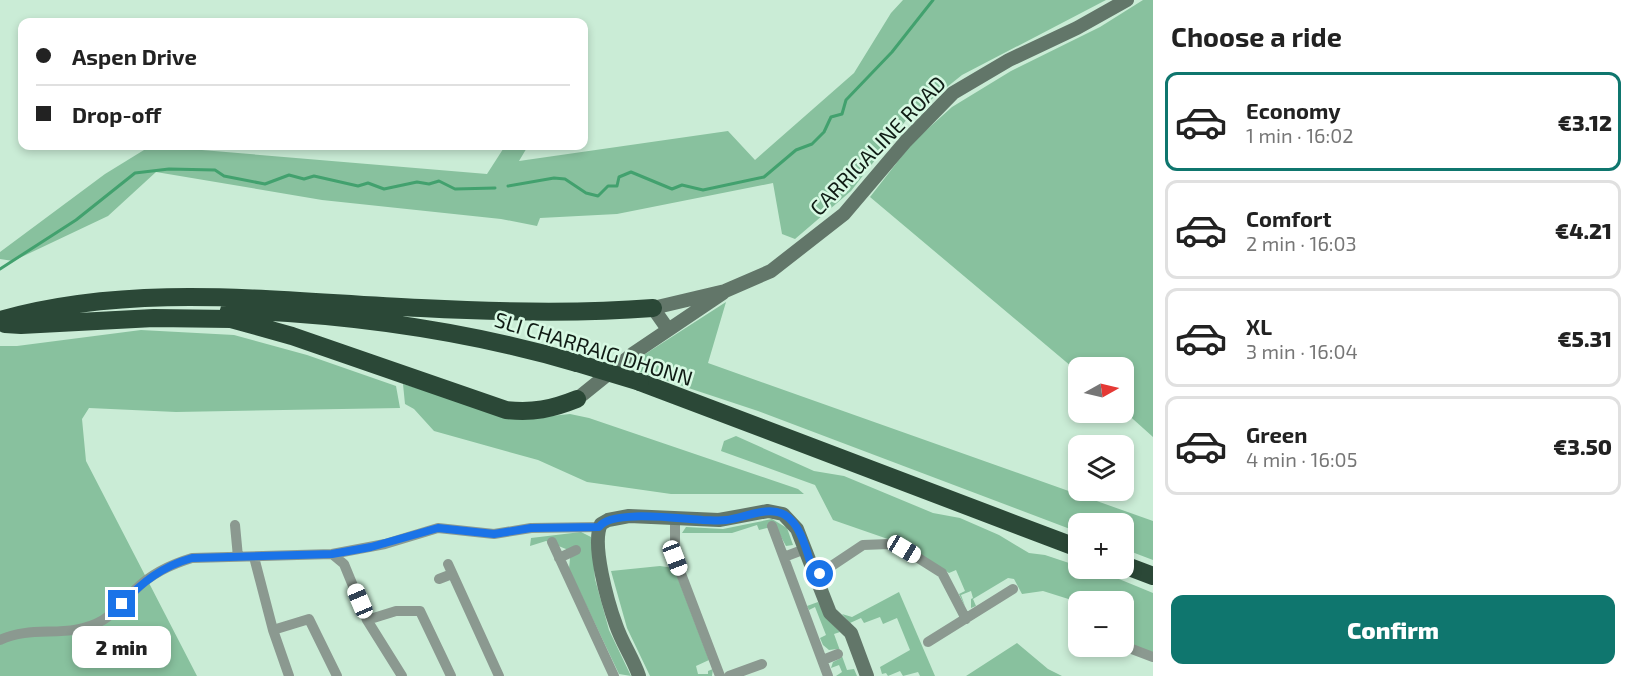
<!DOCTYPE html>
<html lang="en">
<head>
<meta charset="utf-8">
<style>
  body { margin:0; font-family:"Exo 2",sans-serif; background:#f6f6f6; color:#222; height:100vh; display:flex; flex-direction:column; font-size:22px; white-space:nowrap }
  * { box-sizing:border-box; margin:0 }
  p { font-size:20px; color:#767676 }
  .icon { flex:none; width:33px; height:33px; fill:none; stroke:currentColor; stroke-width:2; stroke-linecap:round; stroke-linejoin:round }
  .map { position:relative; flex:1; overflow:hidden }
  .details { display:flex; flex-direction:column; background:#fff; width:480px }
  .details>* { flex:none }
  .guide { position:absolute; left:18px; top:18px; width:570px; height:132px; border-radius:12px; box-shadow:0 3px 9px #0003; display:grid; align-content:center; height:132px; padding:0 18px; background:#fff }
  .needle { width:39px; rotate:82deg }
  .tools { position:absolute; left:1068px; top:357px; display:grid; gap:12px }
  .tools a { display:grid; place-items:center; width:66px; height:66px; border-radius:12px; background:#fff; box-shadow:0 3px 9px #0003; font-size:30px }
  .end { position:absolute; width:27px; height:27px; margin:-14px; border:8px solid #1a73e8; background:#fff; box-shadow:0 0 0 3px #fff }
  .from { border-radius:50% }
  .bubble { position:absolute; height:42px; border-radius:12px; background:#fff; box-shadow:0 3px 9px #0003; font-size:20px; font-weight:800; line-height:42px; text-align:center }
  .car { position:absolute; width:18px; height:36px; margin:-18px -9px; border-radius:8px; box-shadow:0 0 4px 2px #0007; background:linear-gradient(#fff 24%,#345 0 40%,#fff 0 76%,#345 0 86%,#fff 0) }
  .guide b { display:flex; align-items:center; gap:21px; height:57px; font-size:22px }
  .guide b+b { border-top:2px solid #e0e0e0 }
  .guide i { width:15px; height:15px; background:#222 }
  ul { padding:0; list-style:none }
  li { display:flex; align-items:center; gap:18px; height:99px; margin:0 12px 9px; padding:0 6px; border:3px solid #e0e0e0; border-radius:12px }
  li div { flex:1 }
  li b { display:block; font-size:22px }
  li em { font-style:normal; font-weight:800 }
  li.current { border-color:#0f766e }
  li>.icon { width:54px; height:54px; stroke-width:1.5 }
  h2 { padding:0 18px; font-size:27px; line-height:72px }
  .button { display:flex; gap:12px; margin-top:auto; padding:12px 18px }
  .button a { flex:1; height:69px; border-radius:12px; background:#0f766e; color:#fff; font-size:24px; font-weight:800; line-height:69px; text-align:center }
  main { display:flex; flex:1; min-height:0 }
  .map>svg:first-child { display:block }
  .green { fill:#88c19e }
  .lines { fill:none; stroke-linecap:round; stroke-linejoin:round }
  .stream { stroke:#42a16e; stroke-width:3 }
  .street { stroke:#8b9990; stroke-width:10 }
  .secondary { stroke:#627669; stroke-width:14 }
  .highway { stroke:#2b4837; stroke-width:18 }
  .highway-bridge { stroke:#2b4837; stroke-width:18 }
  .route { stroke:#1a73e8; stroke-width:8 }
  .labels { text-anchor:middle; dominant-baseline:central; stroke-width:5; stroke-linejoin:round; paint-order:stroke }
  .street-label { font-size:21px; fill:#0f1b14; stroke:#d7f9e3 }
</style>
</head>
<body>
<main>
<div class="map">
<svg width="1153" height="676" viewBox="0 0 1153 676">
  <rect width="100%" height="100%" fill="#caecd6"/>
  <path class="green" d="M903 0H1106L962 75 907 119 851 191 795 239 782 234 773 183 617 214 540 218 537 226 501 219 322 200 156 172 108 216 13 261 0 259V252L105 174 144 150H202L487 174 505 146H528L519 161 728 131 755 160 854 73 891 13Z
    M1143 0H1153V437L1124 411V368H1078V372L870 197 913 142 952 107 1011 71 1100 27Z
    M726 302 708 363 1153 521V560L1124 549V524H1078V532L758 411 625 367Z
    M141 330 234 335 307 355 396 386 400 408 176 412 89 408 82 419 86 461 197 676H0V346H17Z
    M403 384 522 419 570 414 589 418 798 489 804 494H671L587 482 538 460 434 431 414 409 405 404Z
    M736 436 814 471 844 476 933 513 960 518 999 535 1029 553 1045 555 1078 566V568L1102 572 1153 593V653L1124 641V602H1078L1043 591 1022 594 1014 579 1008 578 973 599 976 606 971 608V599L973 598 971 591 961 595 965 606 959 594 965 591 956 570 949 573 908 546 833 520 815 485 721 451 724 441Z
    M772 519 787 528 793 545 786 546 775 526 759 530 757 525 732 533H682L686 527 723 529Z
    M581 532 591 537 595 579 609 630 631 676 619 674 569 569 570 558 566 549 546 541 530 546 531 538Z
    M660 566 674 568 709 660 696 666 698 674H708V671L713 669 712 676H650L627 628 611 571Z
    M899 592 935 676H920L918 672 903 676 900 671 888 676 886 673 882 674 880 667 910 650 897 618 883 624 880 617 864 623 861 618 850 623 842 614 852 617Z
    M818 602 827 619 840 632 834 634 847 670 854 669 857 676H836L842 672 839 665 831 668 833 662 841 658 837 649 829 650 823 645 820 638 826 635 815 607 809 610 807 606Z
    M1017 643 1048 669 1062 676H966Z"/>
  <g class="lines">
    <path class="stream" d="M508 186 554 178 565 179 586 193 598 196 608 186H617L619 177 631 172 672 189 682 185 703 190 764 177 796 150 812 144 824 132 831 117 842 114 846 100 892 52 933 0
      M0 269 76 220 135 173 169 169 215 170 224 176 265 184 289 175 304 179 314 176 358 186 368 183 384 189 417 182 429 184 439 181 455 189 495 188"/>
    <path class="street" d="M675 518V558L720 676
      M235 525 238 557
      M772 526 828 676
      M552 542 614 676
      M332 554 344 564 367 620 402 676
      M254 557 273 630 289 676
      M784 557 805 549
      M559 558 576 550
      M448 564 499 676
      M815 577 863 545 889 544 904 549 942 573 966 619
      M439 579 452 574
      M367 620 396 611H420L451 676
      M273 630 309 619 337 676
      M0 640C34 624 69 640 103 620 116 612 125 599 136 589 152 573 172 564 192 558L332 554 385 544 438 528 494 534 531 528 599 527
      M928 642 1013 589
      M1124 646 1153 657
      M823 660 838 654
      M729 676 762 664"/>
    <path class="secondary" d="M667 328 653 308 725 291 771 271 844 214 906 141 953 93 1009 60 1077 28 1127 0
      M577 399 634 353 723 293
      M639 676C633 658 622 643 616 625 608 603 591 544 601 524L608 520 629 516 719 520 768 511 783 514 797 529 830 613 851 633 867 676"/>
    <path class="highway" d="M229 310C347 314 464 330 577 363
      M0 320C137 281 281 302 421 308 498 312 577 314 653 308
      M5 324 21 325 154 318 231 319 292 336 506 410C533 413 552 409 577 399
      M640 382 1078 548
      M1124 565 1153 576"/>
    <path class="highway-bridge" d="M577 363 640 382"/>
  </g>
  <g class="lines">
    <path class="route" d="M122 604C142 582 163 566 192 558L332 554 371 547 438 528 494 534 531 528 599 527C611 509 681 519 703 520 710 520 718 521 726 520 744 518 768 505 785 515 803 526 808 558 815 577L820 574"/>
  </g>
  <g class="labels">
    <g class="street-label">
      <text transform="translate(877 145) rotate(-46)">CARRIGALINE ROAD</text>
      <text transform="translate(594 348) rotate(17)">SLI CHARRAIG DHONN</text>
    </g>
  </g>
</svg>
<div class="tools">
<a><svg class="needle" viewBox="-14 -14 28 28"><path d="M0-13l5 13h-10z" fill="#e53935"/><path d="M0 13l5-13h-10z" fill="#767676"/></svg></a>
<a><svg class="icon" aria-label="layers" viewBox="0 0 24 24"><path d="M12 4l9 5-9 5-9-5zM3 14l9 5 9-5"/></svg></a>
<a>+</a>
<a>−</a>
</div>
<i class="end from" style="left:820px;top:574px"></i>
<i class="end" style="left:122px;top:604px"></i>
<div class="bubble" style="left:72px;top:626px;width:99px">2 min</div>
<i class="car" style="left:904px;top:549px;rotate:121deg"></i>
<i class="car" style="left:675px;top:558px;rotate:159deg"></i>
<i class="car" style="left:360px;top:601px;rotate:337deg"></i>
<div class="guide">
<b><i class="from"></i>Aspen Drive</b>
<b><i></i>Drop-off</b>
</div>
</div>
<section class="details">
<h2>Choose a ride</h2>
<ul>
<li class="current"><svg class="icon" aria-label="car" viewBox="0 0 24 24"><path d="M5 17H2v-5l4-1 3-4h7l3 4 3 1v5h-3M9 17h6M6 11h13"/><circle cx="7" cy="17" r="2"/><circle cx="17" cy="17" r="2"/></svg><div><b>Economy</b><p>1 min · 16:02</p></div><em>€3.12</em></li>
<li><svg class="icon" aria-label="car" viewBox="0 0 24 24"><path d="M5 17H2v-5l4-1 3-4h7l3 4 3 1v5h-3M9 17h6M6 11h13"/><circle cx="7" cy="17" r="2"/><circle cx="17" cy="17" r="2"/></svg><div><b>Comfort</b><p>2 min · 16:03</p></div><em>€4.21</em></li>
<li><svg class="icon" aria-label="car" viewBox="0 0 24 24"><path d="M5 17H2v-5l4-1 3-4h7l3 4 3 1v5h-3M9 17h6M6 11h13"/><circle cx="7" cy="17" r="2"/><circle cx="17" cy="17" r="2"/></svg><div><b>XL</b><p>3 min · 16:04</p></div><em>€5.31</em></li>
<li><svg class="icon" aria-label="car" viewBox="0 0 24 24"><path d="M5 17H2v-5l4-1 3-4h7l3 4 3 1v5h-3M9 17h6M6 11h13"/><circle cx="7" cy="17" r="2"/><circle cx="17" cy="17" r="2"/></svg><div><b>Green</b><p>4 min · 16:05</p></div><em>€3.50</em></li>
</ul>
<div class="button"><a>Confirm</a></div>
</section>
</main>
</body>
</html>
